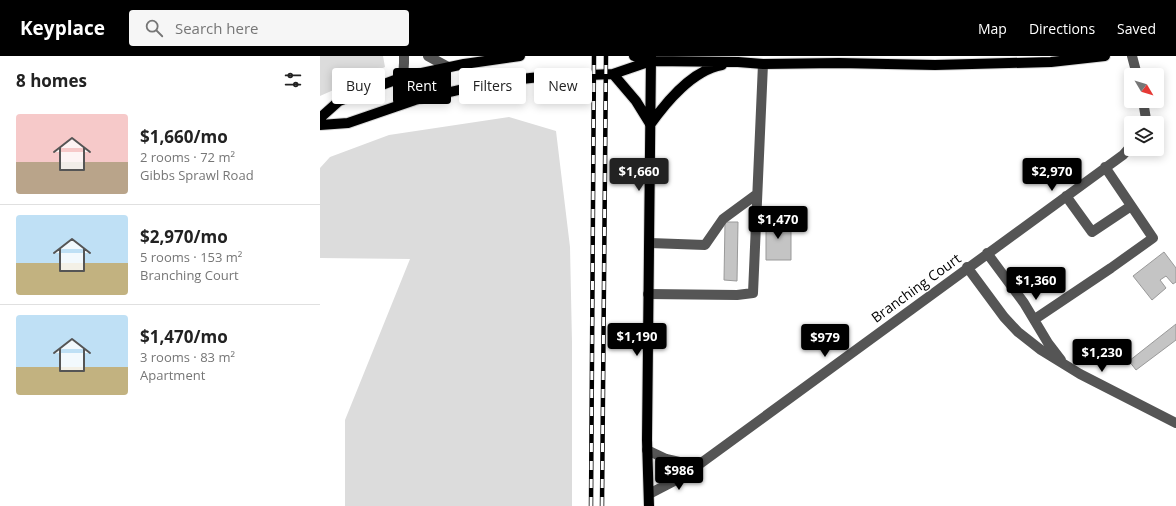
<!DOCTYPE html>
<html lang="en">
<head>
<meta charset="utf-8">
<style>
  body { margin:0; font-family:"Open Sans",sans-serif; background:#f6f6f6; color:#222; height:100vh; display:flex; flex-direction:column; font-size:15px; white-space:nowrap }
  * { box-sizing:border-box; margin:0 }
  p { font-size:13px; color:#767676 }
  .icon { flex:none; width:22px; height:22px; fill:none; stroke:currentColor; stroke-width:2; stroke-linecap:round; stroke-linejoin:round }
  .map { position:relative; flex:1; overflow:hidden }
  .panel { display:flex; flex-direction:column; background:#fff; width:320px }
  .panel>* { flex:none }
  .banner { position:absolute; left:12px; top:12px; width:380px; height:36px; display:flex; gap:8px }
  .needle { width:26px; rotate:128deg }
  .tools { position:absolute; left:804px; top:12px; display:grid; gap:8px }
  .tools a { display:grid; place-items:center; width:40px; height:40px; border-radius:4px; background:#fff; box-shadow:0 2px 10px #0003; font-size:20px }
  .price { position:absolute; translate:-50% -34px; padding:0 9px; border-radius:4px; background:#000; color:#fff; font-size:13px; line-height:26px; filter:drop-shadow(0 1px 2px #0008) }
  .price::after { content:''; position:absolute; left:50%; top:24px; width:12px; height:9px; margin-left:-6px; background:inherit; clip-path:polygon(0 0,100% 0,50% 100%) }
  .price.active { background:#222; color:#fff }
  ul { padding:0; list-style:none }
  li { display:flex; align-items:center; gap:12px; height:100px; padding:0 16px }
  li+li { border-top:1px solid #e0e0e0 }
  li span { display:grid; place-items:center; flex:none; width:112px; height:80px; border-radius:4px; color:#555 }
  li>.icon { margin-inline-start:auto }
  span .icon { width:48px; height:48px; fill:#fffc; stroke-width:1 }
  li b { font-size:17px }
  h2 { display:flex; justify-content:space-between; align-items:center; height:48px; padding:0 16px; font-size:17px }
  .pill { padding:0 14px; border-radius:4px; background:#fff; box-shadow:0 2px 10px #0003; font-size:14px; line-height:36px }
  .pill.active { background:#000; color:#fff }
  header { display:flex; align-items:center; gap:24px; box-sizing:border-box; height:56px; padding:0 20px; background:#000; color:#fff }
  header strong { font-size:19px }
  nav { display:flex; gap:22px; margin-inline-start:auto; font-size:14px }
  .search { width:280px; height:36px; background:#f6f6f6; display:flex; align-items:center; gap:10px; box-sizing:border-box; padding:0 14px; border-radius:4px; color:#767676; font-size:15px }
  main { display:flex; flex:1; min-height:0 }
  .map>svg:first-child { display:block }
  .green { fill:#dcdcdc }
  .building { fill:#c4c4c4; stroke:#999 }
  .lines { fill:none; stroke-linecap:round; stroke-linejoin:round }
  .major-casing { stroke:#dbdbdb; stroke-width:12 }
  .minor { stroke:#555; stroke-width:10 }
  .major { stroke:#000; stroke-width:10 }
  .rail-casing { stroke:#000; stroke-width:4.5 }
  .rail { stroke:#fff; stroke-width:3; stroke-dasharray:9; stroke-linecap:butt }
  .labels { text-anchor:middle; stroke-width:3; stroke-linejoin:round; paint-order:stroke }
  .street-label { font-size:14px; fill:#000; stroke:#fff }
</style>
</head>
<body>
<header>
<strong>Keyplace</strong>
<div class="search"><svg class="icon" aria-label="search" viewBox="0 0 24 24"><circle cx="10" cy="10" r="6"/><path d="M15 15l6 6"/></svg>Search here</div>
<nav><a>Map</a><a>Directions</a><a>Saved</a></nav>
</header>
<main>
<section class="panel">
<h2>8 homes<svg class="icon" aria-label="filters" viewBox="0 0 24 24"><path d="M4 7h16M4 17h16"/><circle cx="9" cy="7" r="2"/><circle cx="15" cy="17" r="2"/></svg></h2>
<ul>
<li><span style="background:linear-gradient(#f6c9c9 60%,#b9a48a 0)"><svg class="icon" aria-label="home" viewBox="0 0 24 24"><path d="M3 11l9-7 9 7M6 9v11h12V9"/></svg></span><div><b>$1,660/mo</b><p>2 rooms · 72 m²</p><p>Gibbs Sprawl Road</p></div></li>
<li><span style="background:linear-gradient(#bfe0f5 60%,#c2b280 0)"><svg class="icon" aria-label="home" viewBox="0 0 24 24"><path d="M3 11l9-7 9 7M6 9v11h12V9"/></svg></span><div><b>$2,970/mo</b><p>5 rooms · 153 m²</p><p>Branching Court</p></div></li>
<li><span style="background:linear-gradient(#bfe0f5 65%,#c2b280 0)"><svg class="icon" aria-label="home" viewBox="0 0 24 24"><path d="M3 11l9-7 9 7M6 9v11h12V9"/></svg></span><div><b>$1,470/mo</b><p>3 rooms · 83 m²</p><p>Apartment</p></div></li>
</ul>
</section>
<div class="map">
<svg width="856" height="450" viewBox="0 0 856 450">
  <rect width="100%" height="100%" fill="#fff"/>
  <path class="green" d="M0 0H63L65 11 0 40Z
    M189 61 236 75 250 191 252 286V450H25V364L90 203 0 202V112L10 101 69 79Z"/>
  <path class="building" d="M446 165H471V204H446Z
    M405 166H418L417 225 404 224Z
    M844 196 856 212V226L853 228 846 220 840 224 846 232 832 244 813 220Z
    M856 268V284L816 314 809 305Z"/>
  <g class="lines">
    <g class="major-casing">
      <path id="major" d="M314 0 331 5 418 6 443 8 519 7 615 9 731 6 785 0
        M293 18 316 45 329 66
        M0 62 19 45 83 21 144 8 200 0
        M0 69 28 67 95 44 152 31 182 25 220 21 293 18 331 5
        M330 69C346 46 373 14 402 9
        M329 450 327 384 331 0"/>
    </g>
    <path class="minor" d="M108 0 128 11
      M812 0 817 19
      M83 21 84 7V0
      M823 45 826 63 825 67
      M746 140 772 176 811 150
      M330 187 385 189 403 163 437 138
      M667 197 704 247 728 287 741 304
      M647 211 684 261 698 276 721 294 760 318 856 367
      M328 238 417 239 433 237 443 8
      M715 263 791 212 833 182 785 111
      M327 394 346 403 377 410
      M329 438 354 425 377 410 803 99 811 90"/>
    <use href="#major" class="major"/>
    <g class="rail-casing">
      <path id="rail" d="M271 450 274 0
        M282 450 286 0"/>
    </g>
    <use href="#rail" class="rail"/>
  </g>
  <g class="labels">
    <g class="street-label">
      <text transform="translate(596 232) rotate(-36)" y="5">Branching Court</text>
    </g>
  </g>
</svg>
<div class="tools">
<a><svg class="needle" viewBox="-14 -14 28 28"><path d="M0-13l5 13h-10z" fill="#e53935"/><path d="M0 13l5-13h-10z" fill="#767676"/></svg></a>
<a><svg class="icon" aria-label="layers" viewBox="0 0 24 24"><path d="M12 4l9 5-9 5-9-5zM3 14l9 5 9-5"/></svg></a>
</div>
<b class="price active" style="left:319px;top:136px">$1,660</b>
<b class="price" style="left:732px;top:136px">$2,970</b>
<b class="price" style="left:458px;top:184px">$1,470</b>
<b class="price" style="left:716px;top:245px">$1,360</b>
<b class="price" style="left:317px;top:301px">$1,190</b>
<b class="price" style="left:505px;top:302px">$979</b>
<b class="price" style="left:782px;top:317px">$1,230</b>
<b class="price" style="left:359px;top:435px">$986</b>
<div class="banner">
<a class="pill">Buy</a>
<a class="pill active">Rent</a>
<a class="pill">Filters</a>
<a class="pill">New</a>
</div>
</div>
</main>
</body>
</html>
